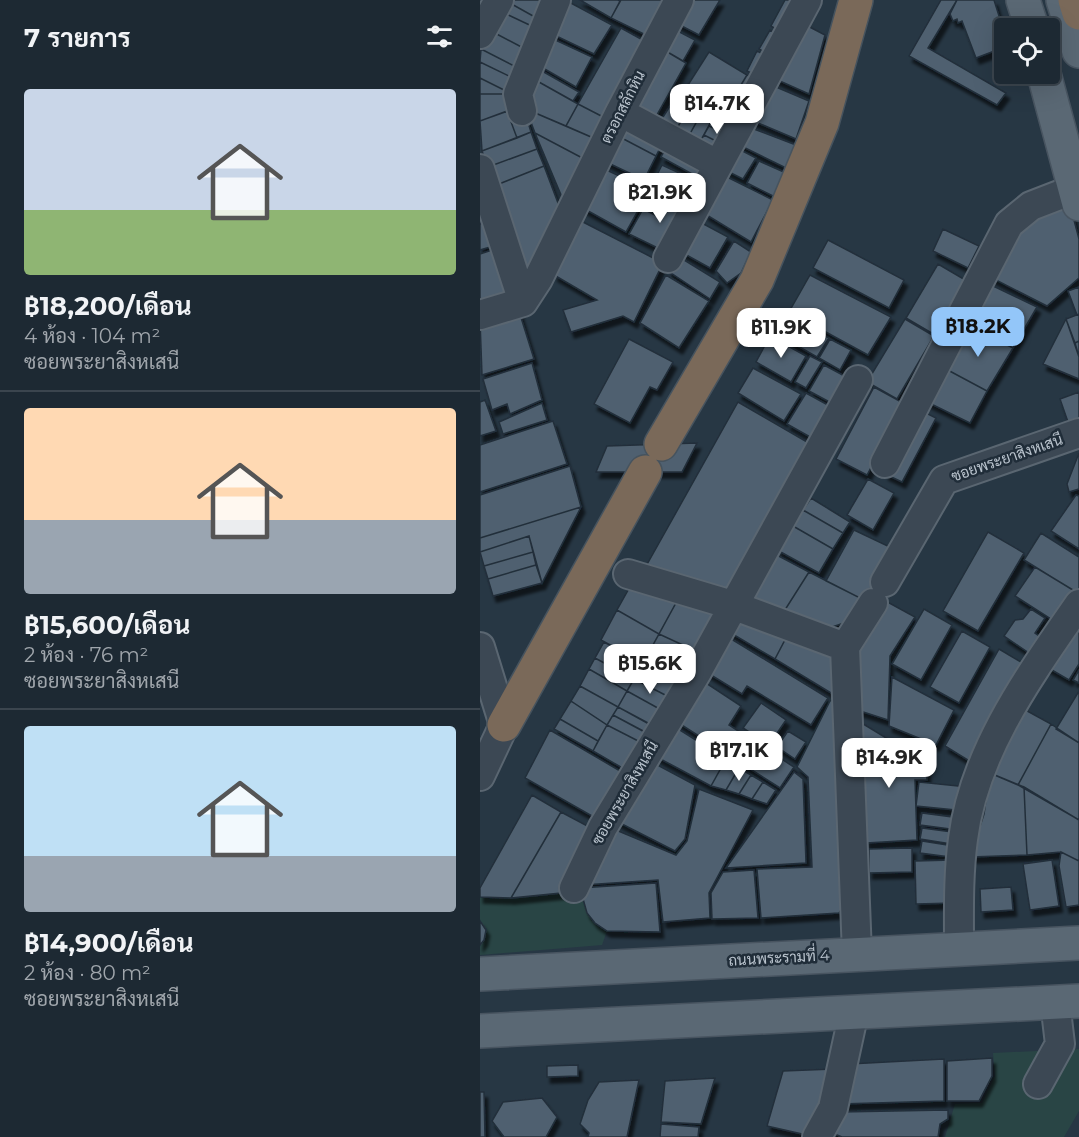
<!DOCTYPE html>
<html lang="th">
<head>
<meta charset="utf-8">
<style>
  body { margin:0; font-family:Montserrat,Sarabun,sans-serif; background:#25313b; color:#f1f3f6; height:100vh; display:flex; flex-direction:column; font-size:22px; white-space:nowrap }
  * { box-sizing:border-box; margin:0 }
  p { font-size:20px; color:#a0a6ac }
  .icon { flex:none; width:33px; height:33px; fill:none; stroke:currentColor; stroke-width:2; stroke-linecap:round; stroke-linejoin:round }
  .map { position:relative; flex:1; overflow:hidden }
  .panel { display:flex; flex-direction:column; background:#1d2933; width:480px }
  .panel>* { flex:none }
  .buttons { position:absolute; left:514px; top:18px; display:grid; gap:12px }
  .buttons a { display:grid; place-items:center; width:66px; height:66px; border-radius:6px; background:#1d2933; box-shadow:0 6px 24px #0002,0 0 0 2px #3b454e; font-size:30px }
  .price { position:absolute; translate:-50% -51px; padding:0 14px; border-radius:12px; background:#fff; color:#222; font-size:20px; line-height:39px; filter:drop-shadow(0 2px 3px #0008) }
  .price::after { content:''; position:absolute; left:50%; top:36px; width:18px; height:14px; margin-left:-9px; background:inherit; clip-path:polygon(0 0,100% 0,50% 100%) }
  .price.active { background:#93c6f9; color:#111 }
  ul { padding:0; list-style:none }
  li { display:grid; align-content:center; gap:12px; height:318px; padding:0 24px }
  li+li { border-top:2px solid #3b454e }
  li span { display:grid; place-items:center; height:186px; border-radius:6px; color:#555 }
  li>.icon { margin-inline-start:auto }
  span .icon { width:108px; height:108px; fill:#fffc; stroke-width:1 }
  li b { font-size:26px }
  h2 { display:flex; justify-content:space-between; align-items:center; height:72px; padding:0 24px; font-size:26px }
  main { display:flex; flex:1; min-height:0 }
  .map>svg:first-child { display:block }
  .green { fill:#294545 }
  .building { fill:#50616f; stroke:#222f3b; stroke-width:1.5; filter:url(#shadow) }
  .lines { fill:none; stroke-linecap:round; stroke-linejoin:round }
  .minor-casing { stroke:#5a6671; stroke-width:32 }
  .major-casing { stroke:#485460; stroke-width:36 }
  .highway-casing { stroke:#46535e; stroke-width:36 }
  .minor { stroke:#3c4854; stroke-width:28 }
  .major { stroke:#5a6874; stroke-width:33 }
  .highway { stroke:#7a6959; stroke-width:33 }
  .labels { text-anchor:middle; stroke-width:5; stroke-linejoin:round; paint-order:stroke }
  .street-label { font-size:15px; fill:#b9c3cd; stroke:#202d39 }
</style>
</head>
<body>
<main>
<section class="panel">
<h2>7 รายการ<svg class="icon" aria-label="filters" viewBox="0 0 24 24"><path d="M4 7h16M4 17h16"/><circle cx="9" cy="7" r="2"/><circle cx="15" cy="17" r="2"/></svg></h2>
<ul>
<li><span style="background:linear-gradient(#c9d6e8 65%,#8fb573 0)"><svg class="icon" aria-label="home" viewBox="0 0 24 24"><path d="M3 11l9-7 9 7M6 9v11h12V9"/></svg></span><div><b>฿18,200/เดือน</b><p>4 ห้อง · 104 m²</p><p>ซอยพระยาสิงหเสนี</p></div></li>
<li><span style="background:linear-gradient(#ffd9b3 60%,#9aa5b1 0)"><svg class="icon" aria-label="home" viewBox="0 0 24 24"><path d="M3 11l9-7 9 7M6 9v11h12V9"/></svg></span><div><b>฿15,600/เดือน</b><p>2 ห้อง · 76 m²</p><p>ซอยพระยาสิงหเสนี</p></div></li>
<li><span style="background:linear-gradient(#bfe0f5 70%,#9aa5b1 0)"><svg class="icon" aria-label="home" viewBox="0 0 24 24"><path d="M3 11l9-7 9 7M6 9v11h12V9"/></svg></span><div><b>฿14,900/เดือน</b><p>2 ห้อง · 80 m²</p><p>ซอยพระยาสิงหเสนี</p></div></li>
</ul>
</section>
<div class="map">
<svg width="599" height="1137" viewBox="0 0 599 1137">
  <defs>
    <filter id="shadow"><feDropShadow dx="3.5" dy="6" stdDeviation="1.5" flood-color="#0009"/></filter>
  </defs>
  <rect width="100%" height="100%" fill="#273744"/>
  <path class="green" d="M100 888C103 908 110 920 127 931L122 945 0 955V897L81 893Z
    M599 1049V1111L584 1137H465L475 1104 502 1103 515 1076 513 1053Z"/>
  <path class="building" d="M29 0H72L62 21 28 2Z
    M100 0H138L140 1 131 18Z
    M141 0H195L174 39 131 18Z
    M206 0H240L219 35 194 22Z
    M305 0H312L305 35 291 26Z
    M461 0H477L448 48 526 93 517 105 429 56Z
    M477 0H514L525 35V47L496 58 482 21 478 23 477 19 473 21 470 14Z
    M28 2 62 21 58 29 22 12Z
    M89 2 132 25 114 54 72 34Z
    M22 12 58 29 49 51 11 31Z
    M322 23 345 35 329 94 293 78Z
    M190 27 215 40 203 61 179 47Z
    M141 28 170 44 129 120 98 104Z
    M290 30 304 38 293 57 279 49Z
    M11 31 49 51 40 69 1 49Z
    M69 37 112 57 96 87 56 64Z
    M179 47 206 63 174 120 148 105Z
    M1 49 40 69 35 79 0 62Z
    M277 51 293 59 282 78 267 71Z
    M229 52 267 75 247 108 208 85Z
    M0 62 35 79 32 94 0 78Z
    M55 67 99 92 93 101 50 77Z
    M267 75 279 81 258 115 247 108Z
    M50 77 98 104 86 126 46 109Z
    M0 78 32 94H0Z
    M289 84 329 101 316 139 271 120Z
    M0 94H32L36 108 0 121Z
    M195 98 210 106 193 135 178 125Z
    M98 104 129 120 118 140 86 126Z
    M210 106 222 112 206 141 193 135Z
    M36 108 46 116 51 132 37 138 27 111Z
    M239 108 257 119 249 135 229 126Z
    M46 109 118 140 108 161 55 133Z
    M27 111 37 138 2 151 0 121Z
    M222 112 233 118 217 147 206 141Z
    M145 121 184 140 176 156 136 135Z
    M229 126 249 135 244 145 224 135Z
    M266 126 316 145 306 168 257 144Z
    M51 132 57 149 8 167 2 151Z
    M55 133 108 161 84 202Z
    M136 135 176 156 164 180 124 161Z
    M224 135 244 145 217 147Z
    M189 143 232 165 223 180 181 157Z
    M255 147 276 158 263 179 243 169Z
    M57 149 64 166 14 186 8 167Z
    M279 161 306 173 295 197 267 183Z
    M182 165 221 183 210 204 172 185Z
    M64 166 81 211 45 278 14 186Z
    M120 167 146 179 138 195 161 205 146 232 101 207Z
    M243 175 293 200 271 242 225 214Z
    M151 180 167 187 161 200 145 192Z
    M171 188 185 196 177 211 163 203Z
    M188 197 209 208 184 251 149 234 163 209 177 216Z
    M590 205 599 239V278L567 306 510 277 549 214Z
    M9 221 17 245 0 250V224Z
    M101 221 183 263 154 322 143 316 91 332 83 310 117 300 74 275Z
    M218 221 248 237 230 268 201 252Z
    M463 229 499 246 488 268 453 251Z
    M348 240 424 280 409 308 333 268Z
    M254 241 271 252 261 273 247 283 236 271Z
    M18 248 34 298 4 309 0 298V254Z
    M196 255 240 282 230 299 188 271Z
    M458 264 487 281 455 335 426 318Z
    M186 275 229 301 199 348 160 323Z
    M330 275 411 317 388 355 309 312Z
    M509 284 557 307 533 348 488 325Z
    M599 287V314L597 315 588 291Z
    M38 308 54 359 2 375 0 320Z
    M599 314V341L595 343 586 319Z
    M300 315 309 320 299 335 291 330Z
    M313 319 349 338 337 357 302 337Z
    M425 319 454 336 417 399 387 382Z
    M586 319 599 357V379L563 364Z
    M488 325 533 348 507 391 464 368Z
    M290 336 326 356 311 382 276 362Z
    M149 339 193 362 177 390 170 387 150 423 114 404Z
    M350 339 371 350 360 370 339 358Z
    M599 341V357L595 343Z
    M330 356 342 362 326 388 315 382Z
    M52 363 62 400 30 414 27 404 12 410 3 379Z
    M344 365 372 380 357 406 329 391Z
    M273 368 321 394 304 421 258 393Z
    M464 368 507 391 490 423 445 401Z
    M394 387 425 404 387 475 356 459Z
    M599 392V418L588 422 580 399Z
    M326 393 357 410 339 442 307 424Z
    M5 400 16 431 0 436V402Z
    M258 402 334 446 246 595 165 568Z
    M62 403 67 420 23 434 19 422Z
    M438 409 456 418 422 482 405 474Z
    M73 421 87 464 0 492V445Z
    M217 443 202 472H116L127 446Z
    M599 453V489L589 492 587 484Z
    M90 466 101 507 0 538V495Z
    M388 479 414 493 393 530 367 515Z
    M596 495 599 496V549L571 531Z
    M331 498 370 522 363 533 323 510Z
    M101 507 62 583 49 536 0 552V538Z
    M323 510 363 533 353 549 313 526Z
    M313 526 353 549 339 573 297 550Z
    M374 530 412 548 384 600 346 581Z
    M508 532 544 553 498 631 463 611Z
    M561 533 599 557V594L544 560Z
    M49 536 53 552 4 566 0 552Z
    M53 552 56 565 8 579 4 566Z
    M293 553 329 572 303 613 266 597Z
    M56 565 62 583 13 596 8 579Z
    M555 567 598 593 577 623 535 596Z
    M329 572 384 600 370 621 346 629 303 613Z
    M151 585 196 603 179 634 137 610Z
    M402 599 435 617 410 656 408 720 377 710 375 651Z
    M196 603 239 615 218 652 179 634Z
    M444 609 472 625 441 680 412 664Z
    M551 609 565 618 555 633 563 639 552 655 524 636 535 620 543 619Z
    M137 610 179 634 163 663 121 640Z
    M255 619 306 638 295 659 249 632Z
    M589 626 599 632V664L589 680 565 666Z
    M482 631 510 647 479 703 450 687Z
    M179 634 218 652 201 684 163 663Z
    M248 637 348 698 331 725 267 686 262 694 226 672Z
    M306 638 357 655 358 683 351 693 295 659Z
    M124 642 163 663 154 679 115 658Z
    M519 649 546 665 496 765 465 746Z
    M115 658 154 679 147 691 109 669Z
    M163 663 201 684 193 699 154 679Z
    M109 669 147 691 138 707 100 686Z
    M599 670V683L593 680Z
    M412 677 474 710 456 745 409 726Z
    M154 679 193 699 185 712 147 691Z
    M223 681 261 706 249 725 314 767 300 788 197 722Z
    M100 686 138 707 127 725 91 701Z
    M147 691 185 712 176 728 138 707Z
    M599 691V743L576 729Z
    M358 697 370 897 359 913 281 918 277 869 332 867 328 777 317 767 350 701Z
    M91 701 127 725 118 741 80 719Z
    M281 703 306 720 289 745 263 728Z
    M138 707 172 725 167 733 133 715Z
    M540 707 571 724 538 785 510 773Z
    M133 715 172 736 166 745 127 725Z
    M80 719 118 741 113 751 74 729Z
    M380 722 426 750 430 760 446 759 447 780H435L437 840 386 843Z
    M571 724 599 743V820L538 785Z
    M127 725 166 745 151 773 113 751Z
    M192 725 246 759 231 786 173 755Z
    M70 730 147 775 119 820 45 778Z
    M308 731 326 742 315 759 297 747Z
    M246 759 259 768 246 790 231 786Z
    M170 761 215 785 205 839 195 851 136 821Z
    M259 768 271 775 259 794 246 790Z
    M314 772 323 779 326 863 246 868Z
    M510 773 544 787 547 855 490 857 504 814Z
    M271 775 283 782 272 799 259 794Z
    M283 782 296 790 287 804 272 799Z
    M439 782 488 787 486 811 436 806Z
    M544 787 599 820V861L581 852 547 855Z
    M219 789 273 810 229 893 230 918 183 922 178 880 103 885 136 830 196 855 207 841Z
    M52 795 81 812 31 898 0 897V888Z
    M81 812 115 830 81 893 31 898Z
    M442 813 480 818 478 830 440 825Z
    M442 828 480 833 478 845 440 839Z
    M442 841 480 847 478 858 440 853Z
    M432 848V872L389 873V849Z
    M581 852 599 861V905L586 907 579 866Z
    M473 860 474 903 436 904 435 861Z
    M572 860 579 906 550 910 543 864Z
    M274 870 278 918 232 919 231 893 243 872Z
    M176 883 180 932 127 931 115 923 107 913 100 888Z
    M531 887 533 910 501 912 500 889Z
    M0 921 6 930 4 940 0 945Z
    M512 1058V1076L499 1101H467V1061Z
    M464 1059V1101L359 1104 369 1064Z
    M98 1065V1076L67 1077V1066Z
    M354 1069 331 1136 287 1126 303 1071Z
    M235 1078 221 1124 181 1122 185 1081Z
    M159 1080 147 1137H108L109 1133 100 1124 108 1100 119 1082Z
    M0 1092H4L5 1137H0Z
    M62 1098 77 1117 66 1137H24L12 1121 23 1102Z
    M468 1110V1119L460 1124 458 1137H362L347 1131 360 1112Z
    M181 1124 219 1127 218 1137H180Z"/>
  <g class="lines">
    <g class="minor-casing">
      <path id="minor" d="M0 34 19 0
        M42 111 38 94 76 0
        M140 112 237 164
        M0 169 43 302
        M188 258 327 0
        M0 315 43 302 58 279 140 112 199 0
        M405 463 529 224 551 206 595 189
        M148 574 252 605 365 647
        M405 582 464 480 599 433
        M0 647 24 725 0 776
        M94 888 123 827 217 672 378 380
        M479 948C479 911 478 875 483 839 494 751 550 675 599 604
        M377 954 365 647 393 603
        M558 1084 580 1044 575 1002
        M337 1137 353 1108 374 1012"/>
    </g>
    <g class="major-casing">
      <path id="major" d="M543 0 552 28
        M583 0 599 51
        M564 74 599 204
        M0 974 599 943
        M0 1031 599 1001"/>
    </g>
    <g class="highway-casing">
      <path id="highway" d="M595 0 599 13
        M181 444 277 280 342 123 376 0
        M24 725 165 472"/>
    </g>
    <use href="#minor" class="minor"/>
    <use href="#major" class="major"/>
    <use href="#highway" class="highway"/>
  </g>
  <g class="labels">
    <g class="street-label">
      <text transform="translate(143 107) rotate(-63)" y="5">ตรอกสลักหิน</text>
      <text transform="translate(527 458) rotate(-19)" y="5">ซอยพระยาสิงหเสนี</text>
      <text transform="translate(145 793) rotate(-60)" y="5">ซอยพระยาสิงหเสนี</text>
      <text transform="translate(299 958) rotate(-3)" y="5">ถนนพระรามที่ 4</text>
    </g>
  </g>
</svg>
<div class="buttons">
<a><svg class="icon" aria-label="locate" viewBox="0 0 24 24"><circle cx="12" cy="12" r="6"/><path d="M12 2v4M12 18v4M2 12h4M18 12h4"/></svg></a>
</div>
<b class="price" style="left:237px;top:135px">฿14.7K</b>
<b class="price" style="left:180px;top:224px">฿21.9K</b>
<b class="price active" style="left:498px;top:358px">฿18.2K</b>
<b class="price" style="left:301px;top:359px">฿11.9K</b>
<b class="price" style="left:170px;top:695px">฿15.6K</b>
<b class="price" style="left:259px;top:782px">฿17.1K</b>
<b class="price" style="left:409px;top:789px">฿14.9K</b>
</div>
</main>
</body>
</html>
